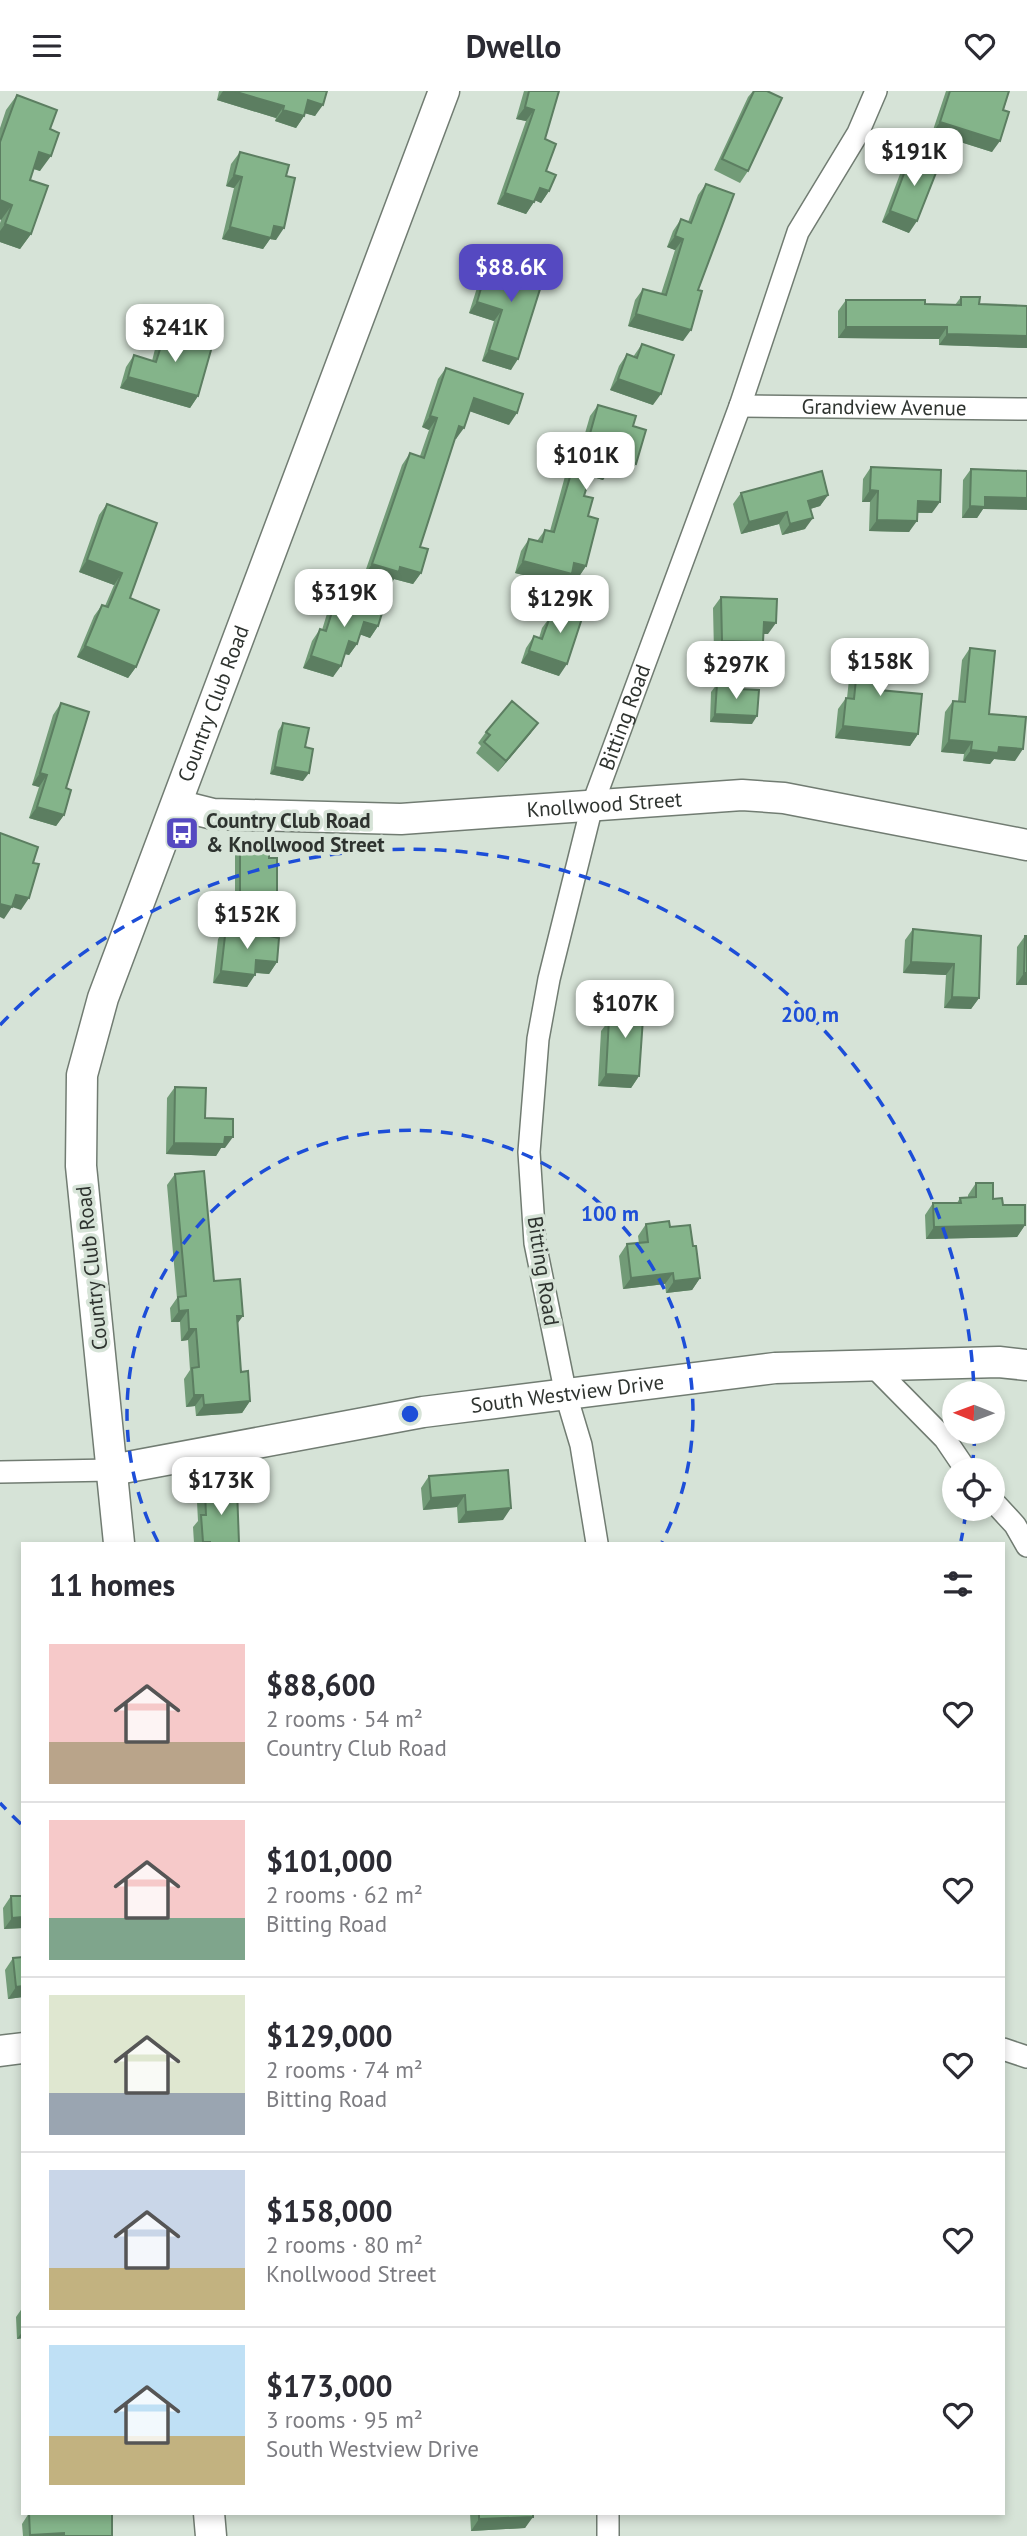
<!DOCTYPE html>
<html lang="en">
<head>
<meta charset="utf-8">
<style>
  body { margin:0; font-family:"PT Sans",sans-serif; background:#f7f7f7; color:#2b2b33; height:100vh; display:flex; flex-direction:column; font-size:26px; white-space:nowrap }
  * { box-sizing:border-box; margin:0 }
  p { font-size:23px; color:#7c7c81 }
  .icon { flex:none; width:38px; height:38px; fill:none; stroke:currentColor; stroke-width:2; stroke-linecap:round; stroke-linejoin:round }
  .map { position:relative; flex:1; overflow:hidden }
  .side { position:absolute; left:21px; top:1451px; width:984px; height:973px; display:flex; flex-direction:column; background:#fff; border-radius:0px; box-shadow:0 4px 10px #0003 }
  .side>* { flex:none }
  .needle { width:46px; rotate:271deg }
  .fabs { position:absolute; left:942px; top:1290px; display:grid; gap:14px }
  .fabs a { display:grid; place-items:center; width:63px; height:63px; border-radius:50%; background:#fff; box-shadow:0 4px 10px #0003; font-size:35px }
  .price { position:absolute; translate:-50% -60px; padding:0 16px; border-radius:14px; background:#fff; color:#222; font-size:23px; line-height:46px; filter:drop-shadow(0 2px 4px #0008) }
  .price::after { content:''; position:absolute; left:50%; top:42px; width:21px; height:16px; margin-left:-10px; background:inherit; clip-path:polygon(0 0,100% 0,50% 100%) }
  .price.selected { background:#5549c1; color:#fff }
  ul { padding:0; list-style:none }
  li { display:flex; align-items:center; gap:21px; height:175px; padding:0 28px }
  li+li { border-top:2px solid #e1e1e2 }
  li span { display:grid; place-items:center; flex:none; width:196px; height:140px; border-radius:0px; color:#555 }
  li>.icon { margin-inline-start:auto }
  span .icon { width:84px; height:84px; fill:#fffc; stroke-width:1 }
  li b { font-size:30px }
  h2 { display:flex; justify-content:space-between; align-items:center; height:84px; padding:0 28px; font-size:30px }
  header { display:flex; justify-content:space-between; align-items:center; height:91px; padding:0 28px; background:#fff; font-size:32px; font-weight:600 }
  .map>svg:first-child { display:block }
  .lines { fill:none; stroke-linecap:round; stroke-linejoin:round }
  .street-casing { stroke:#717c72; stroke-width:24 }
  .secondary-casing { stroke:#717c72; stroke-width:33 }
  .street { stroke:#fff; stroke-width:21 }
  .secondary { stroke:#fff; stroke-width:30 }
  .wall { fill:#729b77 }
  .shaded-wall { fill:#5c7e61 }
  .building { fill:#84b48a; stroke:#5c7e61; stroke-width:2 }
  .ring { fill:none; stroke:#1d4ed8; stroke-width:3.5; stroke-dasharray:12 9 }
  .labels { text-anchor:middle; stroke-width:7; stroke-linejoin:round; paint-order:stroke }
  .street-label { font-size:21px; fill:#2e332f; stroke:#d6e3d7 }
  .poi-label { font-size:21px; font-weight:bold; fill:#2e332f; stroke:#d6e3d7; text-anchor:start }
  .centre { fill:#1d4ed8; stroke:#d6e3d7; stroke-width:3.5 }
  .ring-label { font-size:21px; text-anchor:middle; font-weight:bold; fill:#1d4ed8; stroke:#d6e3d7; stroke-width:7; stroke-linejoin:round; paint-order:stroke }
</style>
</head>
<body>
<header><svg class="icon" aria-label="menu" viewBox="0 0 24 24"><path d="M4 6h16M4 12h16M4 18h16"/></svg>Dwello<svg class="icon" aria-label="heart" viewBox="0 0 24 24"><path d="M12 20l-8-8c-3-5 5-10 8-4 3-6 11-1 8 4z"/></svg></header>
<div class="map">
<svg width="1027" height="2445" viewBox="0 0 1027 2445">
  <rect width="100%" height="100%" fill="#d6e3d7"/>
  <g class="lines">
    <g class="street-casing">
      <g id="street">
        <path id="s1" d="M740 315 1027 318"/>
        <path d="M874 1276 945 1348 966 1379"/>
        <path d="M0 1381 112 1379"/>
        <path d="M992 1409 1015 1434 1027 1455"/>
        <path id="s2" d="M597 1452 581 1354 566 1304 535 1152 529 1061 538 948 549 888 592 715 740 315 798 141 858 42 876 0"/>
        <path d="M1003 1958 1027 1966"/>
        <path d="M608 2445V2422"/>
      </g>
    </g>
    <g class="secondary-casing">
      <g id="secondary">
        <path id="s3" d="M177 714 213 723 401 728 742 704 784 707 1027 754"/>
        <path id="s4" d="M112 1379 423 1321 775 1277 999 1271 1027 1274"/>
        <path id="s5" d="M119 1452 81 1075 82 984 103 907 444 0"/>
        <path d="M0 1960 23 1957"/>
        <path d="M209 2422 211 2445"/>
      </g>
    </g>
    <use href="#street" class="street"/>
    <use href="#secondary" class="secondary"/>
  </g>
  <path class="wall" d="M219 0H327L315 25 305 22 304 25 296 37 275 30 276 27 217 9Z
    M524 0H559L545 48 546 80 549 100 541 112 535 109 526 123 497 113 526 30 516 28Z
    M753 0H767L748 80 740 92 714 79 748 6Z
    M946 0H1009L992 61 932 42Z
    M17 4 50 38 40 80 33 78 30 89 31 143 20 158 0 151V132L1 129 0 128V37L6 19Z
    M240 61 286 85 276 149 270 148 263 158 222 148 234 97 226 95 231 73Z
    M911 64 909 142 882 131 903 75Z
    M706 93 698 199 683 250 628 235 635 209 643 198 661 203 675 159 667 156 673 140 681 128 688 131 698 104Z
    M489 170 527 182 533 174 511 279 482 270 494 230 469 222 482 181Z
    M961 206 979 213 1027 257 939 254V248L838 247V220L846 209 955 214Z
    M166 239 198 305 190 317 120 297 126 276 134 264 152 270 157 250Z
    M642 253 653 314 610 299 619 275 627 263 633 266Z
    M446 277 509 334 470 320 456 348 455 347 420 456 421 482 413 493 394 488 391 493 364 484 402 374 410 362 420 365 429 339 422 336 438 288Z
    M598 314 633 335 628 384 610 379 603 389 590 385 584 405 588 425 586 475 578 487 570 485 564 494 515 482 521 460 529 448 537 450 545 439 550 440 570 367 579 355 581 356 590 325Z
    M871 376 932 422H918L909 441 869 440 870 411H862L863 388Z
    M971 378 983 418 977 427H962L963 389Z
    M741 402 828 404 820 415 810 418 805 438 782 444 779 433 741 443 733 413Z
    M107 413 130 507 136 576 128 587 77 566 94 525 102 514 105 515 114 494 79 481 99 424Z
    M337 505 378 535 370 547 360 543 357 553 349 564 345 563 333 586 303 577 312 550 320 538 322 539 329 516Z
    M721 506 768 543H763V551L755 563 714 561 713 517Z
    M565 511 559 585 521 572 526 557 534 545 539 547 542 537 550 526 555 528 556 522Z
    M860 549 879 599 918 643 910 655 835 647 838 618 846 607H847L852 561Z
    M970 557 989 623 1015 670 994 668 990 673 963 670 964 663 941 661 945 621 953 610H958L962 569Z
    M717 593 739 598 752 633 710 631 711 601Z
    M61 612 66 697 64 724 56 735 29 727 39 696 32 694 53 624Z
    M283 632 305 656 303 690 270 683 278 640Z
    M538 632 530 643 498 681 476 662 481 655 478 652 486 641Z
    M240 757 269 767 277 803 271 810 235 811V765Z
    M226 836 277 871 269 883 255 882 247 896 213 892 218 848Z
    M913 838 981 845 979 907 971 918 944 917 946 884 903 882 905 849Z
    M1025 845H1027V894H1016L1017 856Z
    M618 911 639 985 631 997 598 995 601 940 610 928V922Z
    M175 996 205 1027 225 1057H221L216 1065 166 1063 167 1007Z
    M175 1083 214 1190 237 1232 241 1281 250 1310 242 1322 196 1325 195 1315 186 1316 184 1288 190 1279 188 1249 181 1250 180 1231H171L170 1217 177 1207 167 1094Z
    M976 1092 1025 1134 1017 1146 926 1148 925 1124 933 1112H957L960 1107 968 1106V1104Z
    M646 1133 670 1136 693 1155 700 1187 692 1199 666 1202 665 1193 623 1198 619 1165 627 1153 639 1152 638 1145Z
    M508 1379 503 1429 458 1432 457 1416 423 1419 421 1397 429 1385Z
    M205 1400 239 1452H194L193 1436 198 1430 197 1411Z
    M11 1805H23V1837L4 1838 3 1817Z
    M13 1867 23 1906 8 1908 5 1879Z
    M23 2216V2247L17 2248 16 2226Z
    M23 2318V2340H22V2320Z
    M29 2422 112 2445H23L22 2433Z
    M470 2422H533L525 2437 471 2440Z"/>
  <path class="shaded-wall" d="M223 0H233L284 15 276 27 217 9Z
    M308 9 323 14 315 25 300 21Z
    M525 16 534 19 526 30 516 28Z
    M283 19 304 25 296 37 275 30Z
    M940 31 1000 50 992 61 932 42Z
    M39 61 51 65 40 80 29 76Z
    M234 84 242 86 234 97 226 95Z
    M540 97 549 100 541 112 532 108Z
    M505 102 534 111 526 123 497 113Z
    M0 109 12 114 1 129 0 128Z
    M890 120 917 130 909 142 882 131Z
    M5 133 31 143 20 158 0 151V140Z
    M274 135 284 137 276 149 270 148 263 158 222 148 230 136Z
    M675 145 683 148 675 159 667 156Z
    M477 211 502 219 494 230 469 222Z
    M636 223 691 239 683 250 628 235Z
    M846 236H947L939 248 838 247Z
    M947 243 1027 245V257L939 254Z
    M489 259 518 268 511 279 482 270Z
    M128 286 198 305 190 317 120 297Z
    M618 288 661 303 653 314 610 299Z
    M474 307 517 322 509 334 466 319Z
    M430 325 437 327 429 339 422 336Z
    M459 335 464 337 456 348 451 346Z
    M614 367 636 373 628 384 610 379 603 389 586 384 594 373Z
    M870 399 878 400 870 411H862Z
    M828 404 820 415 800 421 808 410Z
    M985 406 1027 407V419L983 418 977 427H962L970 415Z
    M918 410 940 411 932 422 910 421Z
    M787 421 779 433 741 443 749 431Z
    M813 427 805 438 782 444 790 433Z
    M877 429 917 430 909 441 869 440Z
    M87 469 122 482 114 494 79 481Z
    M523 470 574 472 586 475 578 487 570 485 564 494 515 482Z
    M372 473 400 476 421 482 413 493 394 488 391 493 364 484Z
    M364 531 378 535 370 547 356 542Z
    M764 531 776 532 768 543H756Z
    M349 550 357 553 349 564 341 562Z
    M722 550 763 551 755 563 714 561Z
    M85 555 136 576 128 587 77 566Z
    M529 560 567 573 559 585 521 572Z
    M311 565 341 575 333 586 303 577Z
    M715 623 757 625 752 633 710 631Z
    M538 632 530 643 498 681 506 670Z
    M843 635 918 643 910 655 835 647Z
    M949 649 972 651 964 663 941 661Z
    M999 656 1023 658 1015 670 994 668 990 673 963 670 971 659Z
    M275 676 309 682 303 690 270 683Z
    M40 682 47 684 39 696 32 694Z
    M37 716 64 724 56 735 29 727Z
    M240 803H277L271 810 235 811Z
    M16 804 29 807 21 819 12 816 4 828 0 826V813Z
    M256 869 277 871 269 883 248 881Z
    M911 871 954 873 946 884 903 882Z
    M221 880 255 884 247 896 213 892Z
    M1024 882H1027V894H1016Z
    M952 906 979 907 971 918 944 917Z
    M606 983 639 985 631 997 598 995Z
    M225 1046H233L225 1057H221L216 1065 166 1063 174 1052Z
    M1025 1134 1017 1146 926 1148 934 1136Z
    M673 1182 665 1193 623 1198 631 1187Z
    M700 1187 692 1199 666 1202 674 1190Z
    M188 1219 180 1231H171L179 1220Z
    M237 1225H243L235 1236Z
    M189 1238H196L188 1249 181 1250Z
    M194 1304H203L195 1315 186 1316Z
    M250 1310 242 1322 196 1325 204 1314Z
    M465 1404 457 1416 423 1419 431 1407Z
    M511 1417 503 1429 458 1432 466 1421Z
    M23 1826V1837L4 1838 12 1827Z
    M23 1895V1906L8 1908 16 1896Z
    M23 2240V2247L17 2248Z
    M533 2426 525 2437 471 2440 479 2428Z
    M64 2442 63 2445H29L30 2444Z"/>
  <path class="building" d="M233 0H327L323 14 308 9 304 25 283 19 284 15Z
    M529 0H559L545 48 556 53 546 80 556 84 549 100 540 97 534 111 505 102 534 19 525 16Z
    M754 0H767L782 7 748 80 722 68Z
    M950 0H1009L1003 19 1009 21 1000 50 940 31Z
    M17 4 57 19 50 38 59 42 51 65 39 61 30 89 48 95 31 143 5 133 12 114 0 109V51Z
    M240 61 289 74 286 85 295 87 284 137 274 135 271 147 230 136 242 86 234 84Z
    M911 64 939 74 917 130 890 120Z
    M706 93 734 103 698 199 702 200 691 239 636 223 643 198 666 204 683 148 675 145 681 128 691 132Z
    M489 170 529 183 533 174 546 179 518 268 489 259 502 219 477 211Z
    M961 206H980L979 213 1027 215V245L947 243V236H846V209H925V213L961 214Z
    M166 239 213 252 198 305 128 286 134 264 156 271Z
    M642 253 674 264 661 303 618 288 627 263 637 267Z
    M446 277 523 303 517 322 474 307 464 337 459 335 420 456 428 458 421 482 400 476 399 481 372 473 410 362 424 367 437 327 430 325Z
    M598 314 636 325 633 335 646 339 636 373 614 367 611 378 594 373 584 405 593 407 588 425 598 428 586 475 574 472 572 483 523 470 529 448 542 451 545 439 554 441 579 355 586 357Z
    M871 376 941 379 940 411 918 410 917 430 877 429 878 400 870 399Z
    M971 378 1027 380V407L985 406V416L970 415Z
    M822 380 828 404 808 410 813 427 790 433 787 421 749 431 741 402Z
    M107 413 157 432 130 507 159 519 136 576 85 555 102 514 108 516 122 482 87 469Z
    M337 505 383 519 378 535 364 531 357 553 349 550 341 575 311 565 320 538 326 540Z
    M721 506 777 508 776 532 764 531 763 551 722 550Z
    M565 511 585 518 567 573 529 560 534 545 542 548 550 526 559 529Z
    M860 549 884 552 879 599 922 603 918 643 843 635 846 607 854 608Z
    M970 557 995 560 989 623 1026 626 1023 658 999 656 998 662 971 659 972 651 949 649 953 610 965 611Z
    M717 593 739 594V598L759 599 757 625 715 623Z
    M512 610 538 632 506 670 484 651 490 644 486 641Z
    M61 612 89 621 66 697 71 699 64 724 37 716 47 684 40 682Z
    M283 632 309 637 305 656 313 658 309 682 275 676Z
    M0 742 38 756 33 772 39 773 29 807 16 804 12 816 0 813Z
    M240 757H269V767H277V803H240Z
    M226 836 279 847 277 871 256 869 255 884 221 880Z
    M913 838 981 845 979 907 952 906 954 873 911 871Z
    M1025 845H1027V882H1024Z
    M618 911 644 913 639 985 606 983 609 928 617 929Z
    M175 996 206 997 205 1027 233 1028V1046H225L224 1053 174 1052Z
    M204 1080 214 1190 240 1188 243 1225H237L241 1281 248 1280 250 1310 204 1314 203 1304H194L192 1277 199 1276 196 1238H189L188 1219 179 1220 178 1206 186 1205 175 1083Z
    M976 1092H993V1108L1002 1107 1003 1114H1025V1134L934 1136 933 1112H961L960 1107 976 1106Z
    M669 1130 670 1136 690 1134 693 1155H696L700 1187 674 1190 673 1182 631 1187 627 1153 648 1151 646 1133Z
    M508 1379 511 1417 466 1421 465 1404 431 1407 429 1385Z
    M237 1398 239 1452H210V1451H203L201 1424H206L205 1400Z
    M11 1805H23V1826L12 1827Z
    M23 1866V1895L16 1896 13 1867Z
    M29 2422H112V2445H64V2442L30 2444Z
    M479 2422H533V2426L479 2428Z"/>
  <g class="ring">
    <path d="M158 1451A283 283 0 1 1 662 1451"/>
    <path d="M975 1343A565 565 0 0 1 972 1377M966 1421A565 565 0 0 1 961 1450M21 1733A565 565 0 0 1 0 1712M0 934A565 565 0 0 1 974 1298"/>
  </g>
  <defs>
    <g id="bus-square" transform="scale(1.75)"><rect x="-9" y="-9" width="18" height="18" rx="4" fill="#5549c1" stroke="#d6e3d7"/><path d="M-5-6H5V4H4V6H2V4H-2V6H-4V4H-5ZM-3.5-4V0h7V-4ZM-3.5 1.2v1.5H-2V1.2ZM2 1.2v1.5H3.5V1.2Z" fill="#fff"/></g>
  </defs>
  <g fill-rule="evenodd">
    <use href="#bus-square" x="182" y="742"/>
  </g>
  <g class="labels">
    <g class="street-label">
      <text dy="7" stroke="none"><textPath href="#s1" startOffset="144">Grandview Avenue</textPath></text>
      <text dy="7" stroke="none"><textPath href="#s5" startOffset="864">Country Club Road</textPath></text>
      <text dy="7" stroke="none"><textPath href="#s2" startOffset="845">Bitting Road</textPath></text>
      <text dy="7" stroke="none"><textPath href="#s3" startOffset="429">Knollwood Street</textPath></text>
      <text transform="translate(92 1177) rotate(-96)" y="7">Country Club Road</text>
      <text transform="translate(543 1180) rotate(81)" y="7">Bitting Road</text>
      <text dy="7" stroke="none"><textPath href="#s4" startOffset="462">South Westview Drive</textPath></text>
    </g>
    <g class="poi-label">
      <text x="206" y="737">Country Club Road<tspan x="206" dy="24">&amp; Knollwood Street</tspan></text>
    </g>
  </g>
  <circle cx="410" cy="1323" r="10" class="centre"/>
  <g class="ring-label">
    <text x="810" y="931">200 m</text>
    <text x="610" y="1130">100 m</text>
  </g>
</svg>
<div class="fabs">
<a><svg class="needle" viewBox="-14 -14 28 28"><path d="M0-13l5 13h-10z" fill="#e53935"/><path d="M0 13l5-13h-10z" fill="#7c7c81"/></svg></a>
<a><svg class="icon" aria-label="locate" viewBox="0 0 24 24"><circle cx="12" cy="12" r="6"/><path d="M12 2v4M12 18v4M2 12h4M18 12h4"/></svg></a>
</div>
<b class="price" style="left:914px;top:97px">$191K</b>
<b class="price selected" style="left:511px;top:213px">$88.6K</b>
<b class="price" style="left:175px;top:273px">$241K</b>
<b class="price" style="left:586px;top:401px">$101K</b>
<b class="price" style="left:344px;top:538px">$319K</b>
<b class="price" style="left:560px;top:544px">$129K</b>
<b class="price" style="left:880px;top:607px">$158K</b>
<b class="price" style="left:736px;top:610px">$297K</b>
<b class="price" style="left:247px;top:860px">$152K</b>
<b class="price" style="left:625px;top:949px">$107K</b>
<b class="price" style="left:221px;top:1426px">$173K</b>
<section class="side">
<h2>11 homes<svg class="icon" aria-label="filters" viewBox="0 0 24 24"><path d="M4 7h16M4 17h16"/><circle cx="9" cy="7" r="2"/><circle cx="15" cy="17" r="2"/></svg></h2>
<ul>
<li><span style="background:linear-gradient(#f6c9c9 70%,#b9a48a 0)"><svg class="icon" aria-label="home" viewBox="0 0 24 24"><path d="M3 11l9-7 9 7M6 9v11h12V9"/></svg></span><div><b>$88,600</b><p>2 rooms · 54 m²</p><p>Country Club Road</p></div><svg class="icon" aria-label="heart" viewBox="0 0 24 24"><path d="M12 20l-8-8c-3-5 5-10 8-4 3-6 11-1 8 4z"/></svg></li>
<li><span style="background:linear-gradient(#f6c9c9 70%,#7fa58c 0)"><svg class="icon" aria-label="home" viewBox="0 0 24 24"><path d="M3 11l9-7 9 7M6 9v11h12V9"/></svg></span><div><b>$101,000</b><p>2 rooms · 62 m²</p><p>Bitting Road</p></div><svg class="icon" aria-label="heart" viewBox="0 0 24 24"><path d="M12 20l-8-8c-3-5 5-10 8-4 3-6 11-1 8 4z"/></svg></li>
<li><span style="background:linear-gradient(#dfe7d0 70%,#9aa5b1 0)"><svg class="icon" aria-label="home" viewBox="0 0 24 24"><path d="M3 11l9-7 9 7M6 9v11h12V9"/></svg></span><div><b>$129,000</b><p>2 rooms · 74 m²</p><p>Bitting Road</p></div><svg class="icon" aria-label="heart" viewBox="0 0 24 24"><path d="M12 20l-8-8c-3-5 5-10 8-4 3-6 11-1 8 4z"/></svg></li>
<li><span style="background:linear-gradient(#c9d6e8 70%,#c2b280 0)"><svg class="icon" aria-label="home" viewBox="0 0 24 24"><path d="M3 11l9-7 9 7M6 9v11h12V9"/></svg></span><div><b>$158,000</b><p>2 rooms · 80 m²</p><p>Knollwood Street</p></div><svg class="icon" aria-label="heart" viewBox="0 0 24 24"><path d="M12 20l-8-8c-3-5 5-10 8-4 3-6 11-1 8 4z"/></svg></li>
<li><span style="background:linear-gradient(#bfe0f5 65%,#c2b280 0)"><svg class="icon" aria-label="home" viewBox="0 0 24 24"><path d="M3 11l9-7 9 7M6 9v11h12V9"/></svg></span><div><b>$173,000</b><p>3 rooms · 95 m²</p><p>South Westview Drive</p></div><svg class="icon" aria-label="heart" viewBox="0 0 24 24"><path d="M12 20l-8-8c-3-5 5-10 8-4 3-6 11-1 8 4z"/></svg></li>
</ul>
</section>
</div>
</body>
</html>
